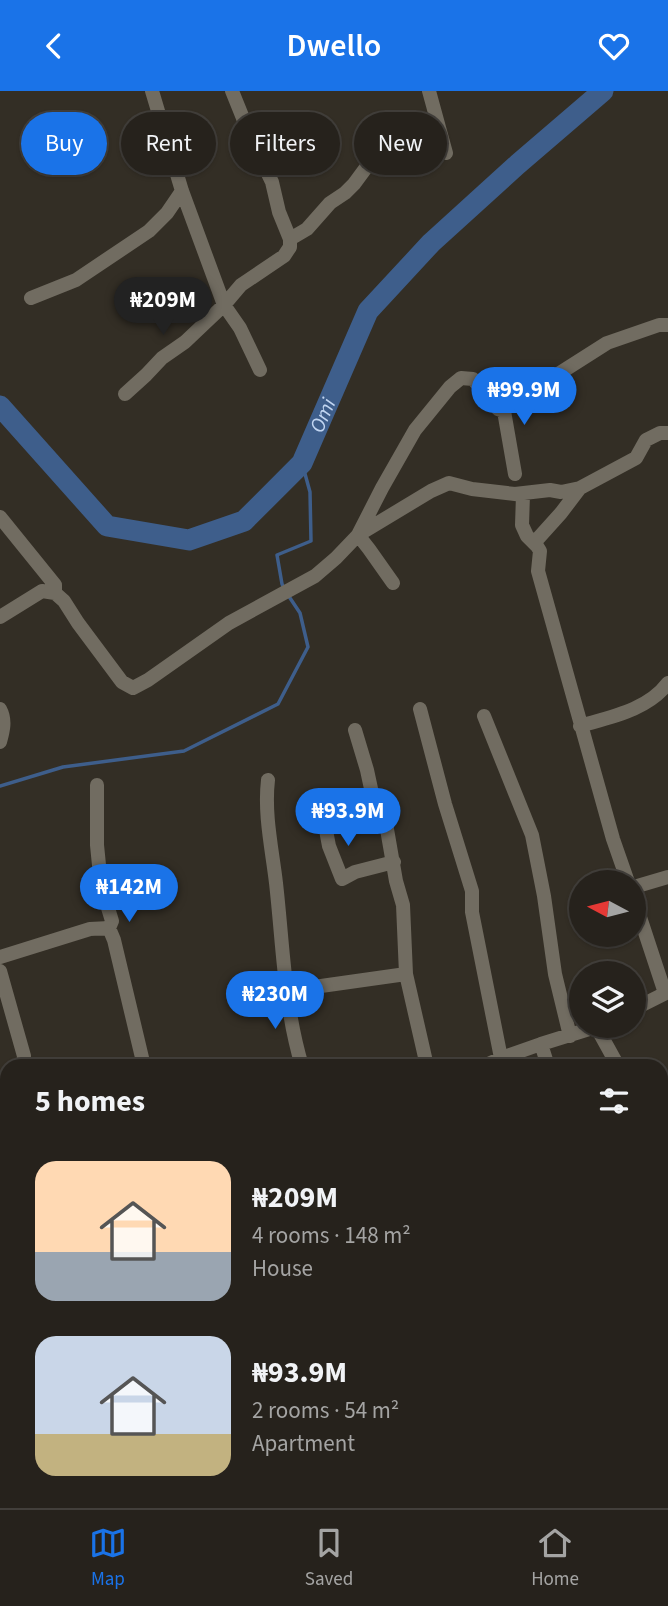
<!DOCTYPE html>
<html lang="en">
<head>
<meta charset="utf-8">
<style>
  body { margin:0; font-family:"Source Sans 3",sans-serif; background:#2e2a25; color:#f1f3f6; height:100vh; display:flex; flex-direction:column; font-size:26px; white-space:nowrap }
  * { box-sizing:border-box; margin:0 }
  p { font-size:23px; color:#a4a4a3 }
  .icon { flex:none; width:38px; height:38px; fill:none; stroke:currentColor; stroke-width:2; stroke-linecap:round; stroke-linejoin:round }
  .map { position:relative; flex:1; overflow:hidden }
  .panel { position:absolute; left:0px; top:968px; width:668px; height:450px; display:flex; flex-direction:column; background:#26221c; border-radius:21px 21px 0 0; box-shadow:0 2px 5px #0004,0 0 0 2px #423f3b }
  .panel>* { flex:none }
  .hud { position:absolute; left:21px; top:21px; width:626px; height:63px; display:flex; gap:14px }
  .needle { width:46px; rotate:277deg }
  .buttons { position:absolute; left:569px; top:779px; display:grid; gap:14px }
  .buttons a { display:grid; place-items:center; width:77px; height:77px; border-radius:50%; background:#26221c; box-shadow:0 2px 5px #0004,0 0 0 2px #423f3b; font-size:35px }
  .price { position:absolute; translate:-50% -60px; padding:0 16px; border-radius:24px; background:#1a73e8; color:#fff; font-size:23px; line-height:46px; filter:drop-shadow(0 2px 4px #0008) }
  .price::after { content:''; position:absolute; left:50%; top:42px; width:21px; height:16px; margin-left:-10px; background:inherit; clip-path:polygon(0 0,100% 0,50% 100%) }
  .price.active { background:#222; color:#fff }
  ul { padding:0; list-style:none }
  li { display:flex; align-items:center; gap:21px; height:175px; padding:0 35px }
  li span { display:grid; place-items:center; flex:none; width:196px; height:140px; border-radius:21px; color:#555 }
  li>.icon { margin-inline-start:auto }
  span .icon { width:84px; height:84px; fill:#fffc; stroke-width:1 }
  li b { font-size:30px }
  h2 { display:flex; justify-content:space-between; align-items:center; height:84px; padding:0 35px; font-size:30px }
  .tag { padding:0 24px; border-radius:32px; background:#26221c; box-shadow:0 2px 5px #0004,0 0 0 2px #423f3b; font-size:24px; line-height:63px }
  .tag.active { background:#1a73e8; color:#fff }
  header { display:flex; justify-content:space-between; align-items:center; height:91px; padding:0 35px; background:#1a73e8; color:#fff; font-size:32px; font-weight:600 }
  .menu { display:flex; justify-content:space-around; align-items:center; height:98px; border-top:2px solid #423f3b; background:#26221c; font-size:19px; color:#a4a4a3 }
  .menu a { display:grid; justify-items:center; gap:4px }
  .menu .active { color:#1a73e8 }
  .map>svg:first-child { display:block }
  .lines { fill:none; stroke-linecap:round; stroke-linejoin:round }
  .stream { stroke:#3e5e8b; stroke-width:3.5 }
  .river { stroke:#3e5e8b; stroke-width:21 }
  .minor { stroke:#716c61; stroke-width:14 }
  .labels { text-anchor:middle; stroke-width:5; stroke-linejoin:round; paint-order:stroke }
  .water-label { font-size:21px; font-style:italic; fill:#c1d5f1; stroke:#191612 }
</style>
</head>
<body>
<header><svg class="icon" aria-label="back" viewBox="0 0 24 24"><path d="M15 5l-7 7 7 7"/></svg>Dwello<svg class="icon" aria-label="heart" viewBox="0 0 24 24"><path d="M12 20l-8-8c-3-5 5-10 8-4 3-6 11-1 8 4z"/></svg></header>
<div class="map">
<svg width="668" height="1417" viewBox="0 0 668 1417">
  <rect width="100%" height="100%" fill="#332e25"/>
  <g class="lines">
    <path class="stream" d="M284 497 282 493 277 464 311 450 310 401 302 372
      M0 695 63 676 184 660 278 613 308 556 300 522 288 504"/>
    <path class="river" id="s1" d="M0 315 107 435 189 449 244 430 302 372 368 220 431 152 518 73 603 0"/>
    <path class="minor" d="M152 0 182 100 224 214 240 237 260 279
      M429 0 446 62
      M290 148 307 138 330 112 345 102 354 93 368 74 375 67 389 57 438 33
      M31 207 76 189 149 140 167 122 182 100
      M125 303 146 284 162 267 185 251 224 214 241 194 284 165 290 156V148L279 121 272 91 253 52 232 0
      M498 318 504 320 515 383
      M515 403 523 404 522 434 527 445 537 455 540 460 538 480 613 748 628 791
      M0 426 55 494V502
      M534 452 561 422 580 397
      M393 492 369 458 358 444 431 400 449 392 472 398 515 403 550 399 561 401 580 397 636 367 646 349 660 342H668
      M0 526 42 500 55 502 64 510 78 532 122 591 133 597 148 589 229 532 315 485 336 467 358 444 382 397 415 339 450 296 461 287 473 288 498 318 518 311 552 287 607 252 659 234H668
      M0 618C6 629 3 640 0 651
      M420 618 445 713 472 800V821L501 967
      M484 625 532 744 544 805 555 883 570 945
      M580 635C611 626 648 619 668 592
      M355 639 367 679 373 707 384 721 396 790 403 814 406 883 427 975
      M268 689C264 723 272 758 276 792 283 854 284 915 302 975
      M97 694V754L101 794 112 830 109 837 114 849 144 975
      M325 734 329 755 342 788 355 781 394 771
      M634 796 668 786
      M634 808 665 902
      M0 866 90 838 109 837
      M0 880 24 965 23 975
      M286 898 314 896 406 883
      M634 918 668 901
      M597 937 618 975
      M541 953 548 975
      M484 975 501 967 541 953 602 934
      M662 1035 668 1044
      M0 1250 7 1249
      M662 1312 668 1319
      M0 1334 7 1336
      M73 1410 76 1417
      M374 1410 376 1417"/>
  </g>
  <g class="labels">
    <g class="water-label">
      <text dy="7" stroke="none"><textPath href="#s1" startOffset="436">Omi</textPath></text>
    </g>
  </g>
</svg>
<div class="buttons">
<a><svg class="needle" viewBox="-14 -14 28 28"><path d="M0-13l5 13h-10z" fill="#e53935"/><path d="M0 13l5-13h-10z" fill="#a4a4a3"/></svg></a>
<a><svg class="icon" aria-label="layers" viewBox="0 0 24 24"><path d="M12 4l9 5-9 5-9-5zM3 14l9 5 9-5"/></svg></a>
</div>
<b class="price active" style="left:163px;top:246px">₦209M</b>
<b class="price" style="left:524px;top:336px">₦99.9M</b>
<b class="price" style="left:348px;top:757px">₦93.9M</b>
<b class="price" style="left:129px;top:833px">₦142M</b>
<b class="price" style="left:275px;top:940px">₦230M</b>
<div class="hud">
<a class="tag active">Buy</a>
<a class="tag">Rent</a>
<a class="tag">Filters</a>
<a class="tag">New</a>
</div>
<section class="panel">
<h2>5 homes<svg class="icon" aria-label="filters" viewBox="0 0 24 24"><path d="M4 7h16M4 17h16"/><circle cx="9" cy="7" r="2"/><circle cx="15" cy="17" r="2"/></svg></h2>
<ul>
<li><span style="background:linear-gradient(#ffd9b3 65%,#9aa5b1 0)"><svg class="icon" aria-label="home" viewBox="0 0 24 24"><path d="M3 11l9-7 9 7M6 9v11h12V9"/></svg></span><div><b>₦209M</b><p>4 rooms · 148 m²</p><p>House</p></div></li>
<li><span style="background:linear-gradient(#c9d6e8 70%,#c2b280 0)"><svg class="icon" aria-label="home" viewBox="0 0 24 24"><path d="M3 11l9-7 9 7M6 9v11h12V9"/></svg></span><div><b>₦93.9M</b><p>2 rooms · 54 m²</p><p>Apartment</p></div></li>
</ul>
</section>
</div>
<nav class="menu">
<a class="active"><svg class="icon" aria-label="map" viewBox="0 0 24 24"><path d="M3 6l6-2 6 2 6-2v14l-6 2-6-2-6 2zM9 4v14M15 6v14"/></svg>Map</a>
<a><svg class="icon" aria-label="saved" viewBox="0 0 24 24"><path d="M7 4h10v16l-5-4-5 4z"/></svg>Saved</a>
<a><svg class="icon" aria-label="home" viewBox="0 0 24 24"><path d="M3 11l9-7 9 7M6 9v11h12V9"/></svg>Home</a>
</nav>
</body>
</html>
